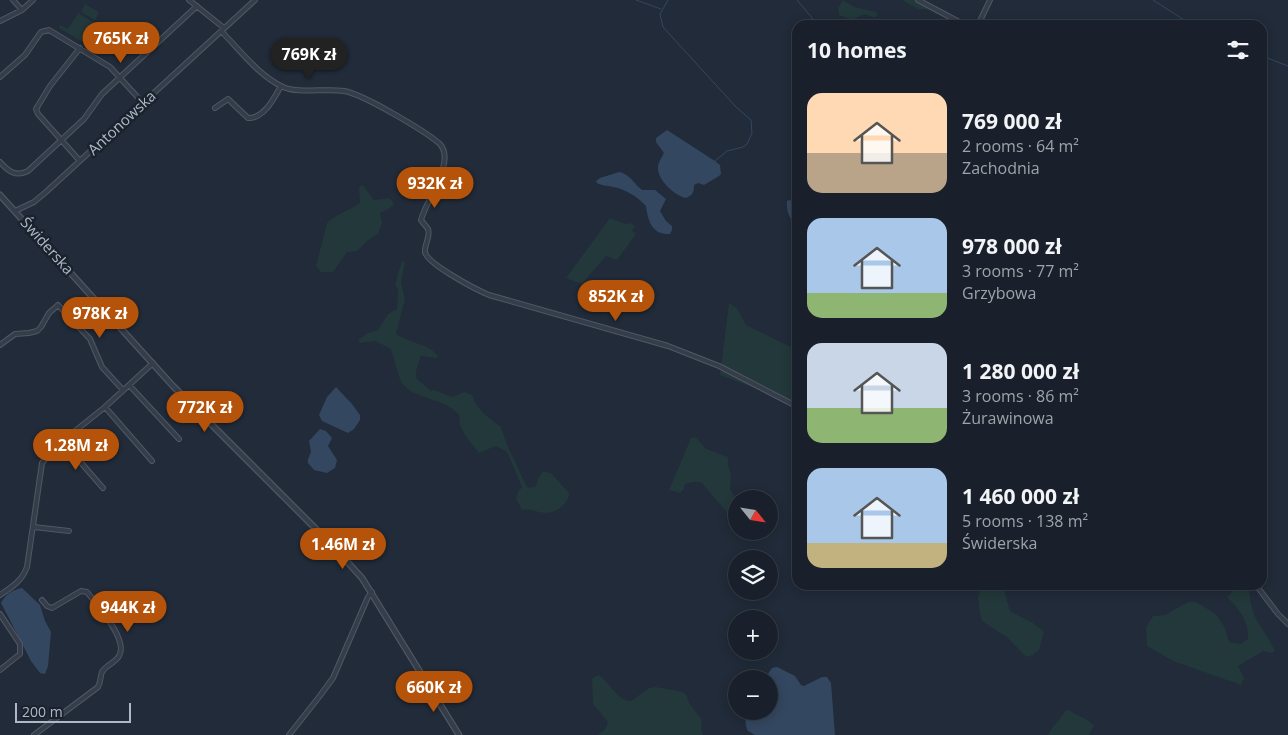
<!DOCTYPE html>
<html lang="en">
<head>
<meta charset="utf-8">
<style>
  body { margin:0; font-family:"Open Sans",sans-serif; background:#262d37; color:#f1f3f6; height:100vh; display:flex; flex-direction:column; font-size:19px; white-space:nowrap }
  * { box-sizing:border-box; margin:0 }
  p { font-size:16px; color:#9fa3a9 }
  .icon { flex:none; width:28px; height:28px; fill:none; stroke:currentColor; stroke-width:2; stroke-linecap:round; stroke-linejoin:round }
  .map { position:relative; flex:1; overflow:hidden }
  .side { position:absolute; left:792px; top:20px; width:475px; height:570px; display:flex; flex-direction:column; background:#19202b; border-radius:15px; box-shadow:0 2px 12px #0003,0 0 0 1px #373e47 }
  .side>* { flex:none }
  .needle { width:32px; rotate:120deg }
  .tools { position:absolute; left:728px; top:490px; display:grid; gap:10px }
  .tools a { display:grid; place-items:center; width:50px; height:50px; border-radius:50%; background:#19202b; box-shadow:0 2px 12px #0003,0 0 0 1px #373e47; font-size:25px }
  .scale { position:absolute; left:15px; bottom:12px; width:116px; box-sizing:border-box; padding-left:5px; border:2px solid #afb8c6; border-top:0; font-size:14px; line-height:18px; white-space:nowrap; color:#afb8c6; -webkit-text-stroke:4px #1a222e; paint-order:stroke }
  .price { position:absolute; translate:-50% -42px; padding:0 11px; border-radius:18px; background:#b45309; color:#fff; font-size:16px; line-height:32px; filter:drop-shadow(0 1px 2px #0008) }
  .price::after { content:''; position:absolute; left:50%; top:30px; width:15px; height:11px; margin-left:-8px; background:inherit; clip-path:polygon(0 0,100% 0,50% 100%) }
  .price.active { background:#222; color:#fff }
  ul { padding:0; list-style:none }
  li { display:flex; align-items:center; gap:15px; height:125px; padding:0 15px }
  li span { display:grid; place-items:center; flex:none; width:140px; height:100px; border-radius:15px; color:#555 }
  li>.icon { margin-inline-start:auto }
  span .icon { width:60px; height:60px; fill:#fffc; stroke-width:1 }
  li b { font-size:21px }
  h2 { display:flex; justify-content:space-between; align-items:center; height:60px; padding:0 15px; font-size:21px }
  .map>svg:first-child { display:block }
  .green { fill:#23383a }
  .water { fill:#344760 }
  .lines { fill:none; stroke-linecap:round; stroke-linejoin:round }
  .stream { stroke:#344760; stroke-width:1 }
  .minor-casing { stroke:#4f5864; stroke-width:6 }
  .tertiary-casing { stroke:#4f5864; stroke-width:7 }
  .minor { stroke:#343d49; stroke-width:4 }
  .tertiary { stroke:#343d49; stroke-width:4.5 }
  .labels { text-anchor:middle; stroke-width:5; stroke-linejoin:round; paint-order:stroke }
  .street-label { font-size:15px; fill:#afb8c6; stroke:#1a222e }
</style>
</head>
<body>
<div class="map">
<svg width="1288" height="735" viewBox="0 0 1288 735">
  <rect width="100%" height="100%" fill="#212b39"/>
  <path class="green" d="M843 0 854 7 876 12 878 14 875 18 864 14 852 20 839 15 838 8Z
    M902 0H925L929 3 927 9H918Z
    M85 4 99 12 95 20 81 12Z
    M78 13 111 33 99 52 59 28 60 25 68 29Z
    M363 185 374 200 390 198 394 204 390 208 380 213 382 223 378 234 368 240 357 251 347 252 333 272H321L316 266 327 223C334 215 350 210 360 203L359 187Z
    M610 218 626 224 632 223 635 227 632 230 636 234 617 260 606 256 582 284 566 278Z
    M402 261 405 262 401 283 405 299 396 334C408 342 431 345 438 356L436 358 421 356 416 371V378L431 391 434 390 452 397 464 392 472 395 476 404 484 414 501 427 507 445 526 485 529 488 536 486 538 479 543 471 552 474 569 493C569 504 556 513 546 513 537 513 531 508 522 510L516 499 518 492 522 487 507 452 496 446 479 453C472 443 456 428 460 416 446 398 412 399 402 383 398 376 394 358 391 349L375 341 359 343V339L368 333 378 330 388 314 397 309 398 291 395 284Z
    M729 303 737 308 746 325 797 350V410L757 389 720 375Z
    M696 437 706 449 728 457V465L731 474 730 490 737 499 736 523 701 482H693L685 484 684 489 680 493 669 490 691 438Z
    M1239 585 1248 586 1251 604 1255 617 1275 650 1273 653 1263 651 1238 666 1244 678 1241 685 1173 661 1147 646 1146 627 1153 616 1165 615 1188 602H1196L1216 614 1225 628 1229 642 1241 644 1248 639C1249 621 1239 609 1227 597Z
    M988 587 1004 590 1010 611 1033 623 1044 632 1039 650 1033 655 1026 657 1008 638 982 621 980 613 978 597 981 589Z
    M599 675C609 682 618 701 631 701L649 688 656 687 683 692 687 696 689 703 702 720 701 730 703 735H598L606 728 608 722 593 704 592 679 594 677Z
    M1069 710C1078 717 1087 717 1094 726L1089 735H1048C1052 726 1060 720 1065 711Z"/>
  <path class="water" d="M667 130 715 161 720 165 721 174 719 176 704 185 698 183 694 185C694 192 693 195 686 198 675 196 657 180 658 167 658 163 662 157 664 153L656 142V138Z
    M619 172C630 174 634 184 642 190H655L666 199 660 211 666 221 672 226V230L670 234C652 235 648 221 646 206 638 197 625 189 613 187 607 185 602 186 597 183L596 181 600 178Z
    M789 200 797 203V226C790 220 786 211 787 201Z
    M336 387 352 404 360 415V420L354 429 348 433 322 421 319 415 327 397Z
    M320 429 326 431 332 438 328 446 337 460 335 468 327 473 314 470 308 463V459L311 452 309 441Z
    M22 588 40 605 45 621 51 632 48 666 45 674 40 673 31 661 1 603C6 594 12 590 22 588Z
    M777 667 795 676 801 685 804 686 822 677H827L831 683 835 735H755L748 731C739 713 756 711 769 711V702L773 697 768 674 772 668Z
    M417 690 422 691V696L416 702H411L409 698Z"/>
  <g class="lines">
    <path class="stream" d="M636 0 661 9
      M668 0 660 14 663 27 736 107 751 120 752 133 747 144 743 147 727 151 715 161
      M797 0 818 25
      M1153 0 1192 25
      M1262 56 1288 66"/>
    <g class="minor-casing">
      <path id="minor" d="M13 0 22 10
        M189 0 224 28
        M918 0 965 25
        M0 21 22 10 33 0
        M978 25 990 0
        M221 31C240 50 258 75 283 87 299 94 326 88 344 91 363 94 425 131 440 144 456 162 426 200 421 220 423 223 426 226 428 229 431 237 424 244 425 252 427 264 477 290 489 295L668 346 719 366 798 407
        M80 48 50 86 36 109 38 114 80 161
        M0 77 25 55 41 32 49 30 110 67 143 103
        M215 108 228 99 248 118C264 119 274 98 281 86
        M0 162C9 172 16 177 28 171L84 119 102 94 197 6
        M15 211 34 202 46 192 255 0
        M0 345 15 334 29 333 37 331 41 327 49 313 58 305 90 339 102 367 123 390
        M129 385 179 439
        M105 407 152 461
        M63 442 103 488
        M34 527 69 531
        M1256 585 1278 614 1288 624
        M0 595C12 587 22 581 27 567L42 463 55 447 105 407 153 363
        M0 614 20 644V654L0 670
        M34 735 98 687C101 682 100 677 102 672 106 665 115 663 119 656 129 640 97 605 87 592L81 591 52 608 47 606 42 600
        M289 735 319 697 333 678 368 597 372 592"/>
    </g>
    <g class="tertiary-casing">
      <path id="tertiary" d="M0 195 173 386 331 544 362 578 459 735"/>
    </g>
    <use href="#minor" class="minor"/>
    <use href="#tertiary" class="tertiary"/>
  </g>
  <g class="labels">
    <g class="street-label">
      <text transform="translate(122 123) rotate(-43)" y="5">Antonowska</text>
      <text transform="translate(47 246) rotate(48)" y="5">Świderska</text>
    </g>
  </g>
</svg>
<div class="tools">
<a><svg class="needle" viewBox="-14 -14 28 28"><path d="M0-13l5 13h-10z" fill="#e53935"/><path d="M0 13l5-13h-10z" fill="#9fa3a9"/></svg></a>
<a><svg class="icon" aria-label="layers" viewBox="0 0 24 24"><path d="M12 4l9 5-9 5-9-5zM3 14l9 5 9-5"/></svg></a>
<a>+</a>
<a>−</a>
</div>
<div class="scale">200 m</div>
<b class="price" style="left:121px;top:64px">765K zł</b>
<b class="price active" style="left:309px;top:80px">769K zł</b>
<b class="price" style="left:435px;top:209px">932K zł</b>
<b class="price" style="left:616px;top:322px">852K zł</b>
<b class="price" style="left:100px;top:339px">978K zł</b>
<b class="price" style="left:205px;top:433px">772K zł</b>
<b class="price" style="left:76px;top:471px">1.28M zł</b>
<b class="price" style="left:343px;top:570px">1.46M zł</b>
<b class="price" style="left:128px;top:633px">944K zł</b>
<b class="price" style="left:434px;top:713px">660K zł</b>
<section class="side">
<h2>10 homes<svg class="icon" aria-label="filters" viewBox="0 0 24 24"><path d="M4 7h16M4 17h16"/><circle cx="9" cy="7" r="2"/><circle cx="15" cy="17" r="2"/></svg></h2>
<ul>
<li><span style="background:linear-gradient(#ffd9b3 60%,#b9a48a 0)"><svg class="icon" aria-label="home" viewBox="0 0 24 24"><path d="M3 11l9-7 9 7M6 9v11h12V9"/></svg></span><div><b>769 000 zł</b><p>2 rooms · 64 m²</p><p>Zachodnia</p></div></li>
<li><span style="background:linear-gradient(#a9c7e8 75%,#8fb573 0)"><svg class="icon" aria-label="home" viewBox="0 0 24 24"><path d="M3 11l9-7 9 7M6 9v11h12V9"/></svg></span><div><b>978 000 zł</b><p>3 rooms · 77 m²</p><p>Grzybowa</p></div></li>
<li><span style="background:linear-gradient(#c9d6e8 65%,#8fb573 0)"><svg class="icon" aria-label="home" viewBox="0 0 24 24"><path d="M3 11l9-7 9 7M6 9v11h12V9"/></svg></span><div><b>1 280 000 zł</b><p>3 rooms · 86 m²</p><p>Żurawinowa</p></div></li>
<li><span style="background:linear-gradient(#a9c7e8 75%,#c2b280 0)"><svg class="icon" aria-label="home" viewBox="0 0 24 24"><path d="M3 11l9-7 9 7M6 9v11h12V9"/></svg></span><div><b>1 460 000 zł</b><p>5 rooms · 138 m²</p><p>Świderska</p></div></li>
</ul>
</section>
</div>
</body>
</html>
